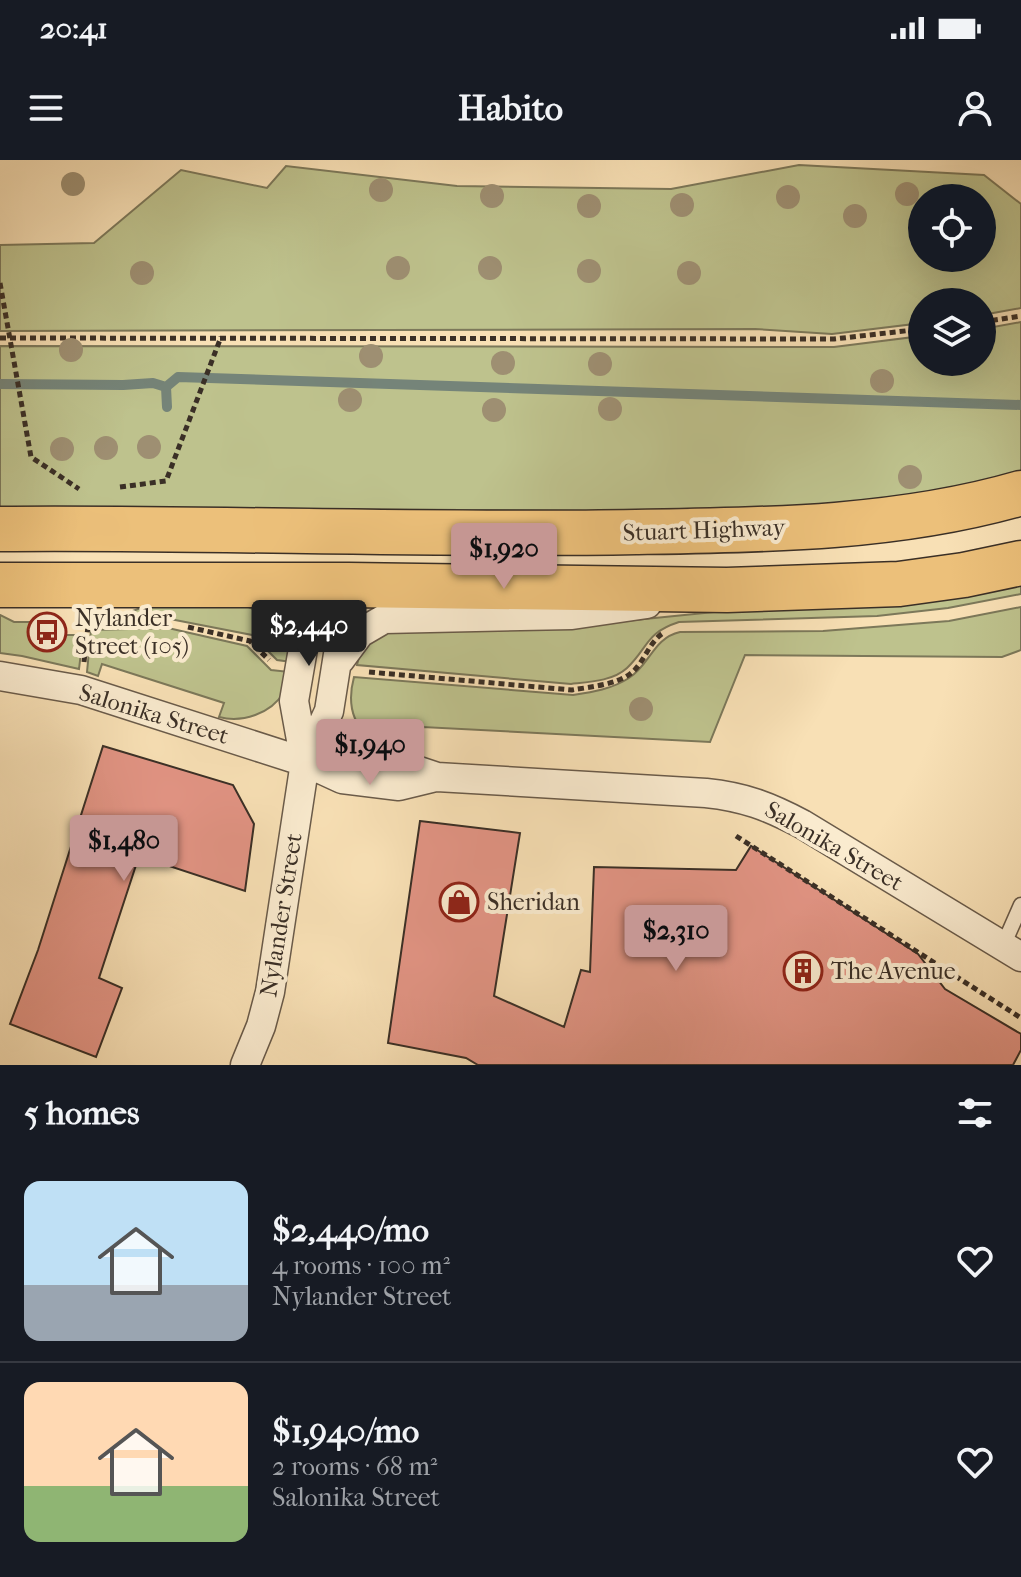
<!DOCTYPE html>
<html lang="en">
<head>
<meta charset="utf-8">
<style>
  body { margin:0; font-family:"IM FELL French Canon",serif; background:#242831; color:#f1f3f6; height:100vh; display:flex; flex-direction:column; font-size:30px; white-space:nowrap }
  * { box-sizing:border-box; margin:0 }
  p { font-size:26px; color:#9ea1a6 }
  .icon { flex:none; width:44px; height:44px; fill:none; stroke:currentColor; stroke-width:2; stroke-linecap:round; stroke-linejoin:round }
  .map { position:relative; height:905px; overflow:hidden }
  .sheet { display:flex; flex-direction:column; background:#171b24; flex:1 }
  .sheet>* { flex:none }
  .fabs { position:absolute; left:908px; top:24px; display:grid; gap:16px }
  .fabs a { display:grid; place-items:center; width:88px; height:88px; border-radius:50%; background:#171b24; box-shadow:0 8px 32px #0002; font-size:40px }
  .price { position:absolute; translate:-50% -68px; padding:0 18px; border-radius:8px; background:#c59692; color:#111; font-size:26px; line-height:52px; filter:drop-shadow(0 2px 4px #0008) }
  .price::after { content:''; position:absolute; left:50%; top:48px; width:24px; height:18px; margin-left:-12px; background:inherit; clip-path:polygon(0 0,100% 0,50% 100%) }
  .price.on { background:#222; color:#fff }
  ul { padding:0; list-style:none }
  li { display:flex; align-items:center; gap:24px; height:200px; padding:0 24px }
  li+li { border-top:2px solid #363941 }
  li span { display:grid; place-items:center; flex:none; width:224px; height:160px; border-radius:16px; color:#555 }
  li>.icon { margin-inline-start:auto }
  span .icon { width:96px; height:96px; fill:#fffc; stroke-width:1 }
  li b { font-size:34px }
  h2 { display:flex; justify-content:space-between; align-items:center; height:96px; padding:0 24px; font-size:34px }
  .status { display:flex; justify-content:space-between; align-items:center; height:56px; padding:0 40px; background:#171b24; direction:ltr }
  .status svg { height:22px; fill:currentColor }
  header { display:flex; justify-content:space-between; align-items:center; height:104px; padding:0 24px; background:#171b24; font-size:36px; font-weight:800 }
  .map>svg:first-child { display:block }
  .green { fill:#bec28d; stroke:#7c785a; stroke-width:2; fill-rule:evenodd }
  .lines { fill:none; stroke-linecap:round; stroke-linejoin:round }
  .stream { stroke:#758479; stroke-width:10 }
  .building { fill:#e29484; stroke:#3a2f26; stroke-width:2 }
  .lane-casing { stroke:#6a5b4a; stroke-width:17 }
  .street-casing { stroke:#6a5b4a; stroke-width:31 }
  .highway-casing { stroke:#3a2f26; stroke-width:47 }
  .path { stroke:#3a2f26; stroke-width:5; stroke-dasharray:6 4; stroke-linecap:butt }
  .lane { stroke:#faebcf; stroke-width:14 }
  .street { stroke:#faebcf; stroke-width:28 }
  .highway { stroke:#ecc07a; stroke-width:44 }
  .tree { fill:#9e8f72 }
  .labels { text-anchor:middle; stroke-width:8; stroke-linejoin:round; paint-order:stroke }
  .street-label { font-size:24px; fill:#3a2f26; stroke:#faebcf }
  .poi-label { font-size:24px; fill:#3a2f26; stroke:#faebcf; text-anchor:start }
</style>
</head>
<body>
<div class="status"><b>20:41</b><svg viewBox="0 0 49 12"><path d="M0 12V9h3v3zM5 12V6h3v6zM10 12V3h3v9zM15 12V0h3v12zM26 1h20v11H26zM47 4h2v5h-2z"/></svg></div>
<header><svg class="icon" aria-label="menu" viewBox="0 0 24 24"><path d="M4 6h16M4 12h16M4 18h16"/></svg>Habito<svg class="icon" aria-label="person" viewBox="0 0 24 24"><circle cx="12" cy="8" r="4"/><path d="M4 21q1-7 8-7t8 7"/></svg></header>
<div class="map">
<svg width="1021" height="905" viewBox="0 0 1021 905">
  <rect width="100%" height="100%" fill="#f8e0b5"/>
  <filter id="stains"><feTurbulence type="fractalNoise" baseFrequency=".0025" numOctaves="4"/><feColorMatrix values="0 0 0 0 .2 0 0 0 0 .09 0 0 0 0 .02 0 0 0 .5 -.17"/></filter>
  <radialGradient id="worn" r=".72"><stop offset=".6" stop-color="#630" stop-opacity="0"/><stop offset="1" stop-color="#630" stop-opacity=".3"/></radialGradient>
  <path class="green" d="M799 5 984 15 1021 44V148L982 155V142H922V163L832 174 755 169 0 171V85L94 83 181 10 267 28 286 6 457 26 671 29ZM922 38H982V98H922Z
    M1021 162V315L935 334 741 352 0 347V186L834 187 922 176V202H982V169Z
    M1021 421V434L948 448 877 456 679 462C645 473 649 487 627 508 613 521 589 522 571 524L357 505C361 483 372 477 391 467L605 463Z
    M240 444C272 454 284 471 292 502L277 500 252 475 170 459 92 462 93 458 119 456 149 445Z
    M1021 447V490L1002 497 745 495 710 582 423 567 422 600C377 590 340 569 354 517L573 535C593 532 612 529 629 518 650 505 653 478 680 472L823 471 949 461Z
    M0 455 14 462H30L34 482 63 481V475H74L82 484 79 509 22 496 0 493Z
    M168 468 247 486 271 510 290 512C288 518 287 527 284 532 271 554 242 563 219 557L224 543 102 504 98 516 87 512 91 470Z"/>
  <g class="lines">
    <path class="stream" d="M0 224 123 225 153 223 166 227 167 247
      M166 227 178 217 1021 245"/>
  </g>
  <path class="building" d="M103 586 233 625 254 664 245 731 139 696 99 818 122 828 96 897 10 864 38 790Z
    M420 661 520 673 494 836 564 867 581 810 590 812 594 707 736 710 751 686 918 794 945 829 1021 874V890L1013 905H478L466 898 388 883Z"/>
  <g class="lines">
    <g class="lane-casing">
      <path id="lane" d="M1003 786 1021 745"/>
    </g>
    <g class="street-casing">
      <path id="street" d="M340 500 360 473 384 459 572 455 647 444
        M0 516 81 530 305 602 342 619 399 626 436 617
        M305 602 342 596 398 604 437 617 706 633C744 637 768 646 802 664L1021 797
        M305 602 294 541 314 425
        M245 905 261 866 270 832 305 602 329 551 349 425"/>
    </g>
    <g class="highway-casing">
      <path id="highway" d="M0 369C212 367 424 376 636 372 765 370 897 369 1021 333
        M0 425H349L727 430 899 424 964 415 1021 403"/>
    </g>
    <path class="path" d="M0 123 31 297 79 329
      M982 162 1021 156
      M0 178 834 179 922 169
      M120 327 166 321 221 177
      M188 467 250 481 269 500
      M84 502 88 466H90
      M369 512 572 530C589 527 615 525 630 514 644 504 648 483 663 473
      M736 676 1021 858"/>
    <use href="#lane" class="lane"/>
    <use href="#street" class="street"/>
    <use href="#highway" class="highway"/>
  </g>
  <g class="tree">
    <circle cx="73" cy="24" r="12"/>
    <circle cx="381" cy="30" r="12"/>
    <circle cx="907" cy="34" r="12"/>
    <circle cx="492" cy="36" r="12"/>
    <circle cx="788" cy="37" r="12"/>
    <circle cx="682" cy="45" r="12"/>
    <circle cx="589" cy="46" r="12"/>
    <circle cx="855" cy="56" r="12"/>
    <circle cx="398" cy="108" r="12"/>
    <circle cx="490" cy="108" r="12"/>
    <circle cx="589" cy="111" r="12"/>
    <circle cx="142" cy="113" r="12"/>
    <circle cx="689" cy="113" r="12"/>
    <circle cx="71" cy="190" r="12"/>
    <circle cx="371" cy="196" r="12"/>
    <circle cx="503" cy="203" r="12"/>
    <circle cx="600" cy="204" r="12"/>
    <circle cx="882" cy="221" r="12"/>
    <circle cx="350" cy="240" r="12"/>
    <circle cx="610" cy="249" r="12"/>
    <circle cx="494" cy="250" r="12"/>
    <circle cx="149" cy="287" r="12"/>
    <circle cx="106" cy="288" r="12"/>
    <circle cx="62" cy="289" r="12"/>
    <circle cx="910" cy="317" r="12"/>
    <circle cx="641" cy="549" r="12"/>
  </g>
  <defs>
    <g id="bus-ring" transform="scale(2)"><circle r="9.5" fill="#faebcf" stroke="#8f2418" stroke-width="1.5"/><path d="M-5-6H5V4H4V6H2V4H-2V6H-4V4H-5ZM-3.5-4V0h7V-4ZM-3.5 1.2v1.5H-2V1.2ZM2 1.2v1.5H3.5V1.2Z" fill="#8f2418"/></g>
    <g id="shop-ring" transform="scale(2)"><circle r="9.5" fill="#faebcf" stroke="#8f2418" stroke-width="1.5"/><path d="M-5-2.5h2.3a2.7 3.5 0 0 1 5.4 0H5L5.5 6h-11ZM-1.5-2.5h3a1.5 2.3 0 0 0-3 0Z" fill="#8f2418"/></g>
    <g id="building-ring" transform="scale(2)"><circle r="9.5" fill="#faebcf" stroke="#8f2418" stroke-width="1.5"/><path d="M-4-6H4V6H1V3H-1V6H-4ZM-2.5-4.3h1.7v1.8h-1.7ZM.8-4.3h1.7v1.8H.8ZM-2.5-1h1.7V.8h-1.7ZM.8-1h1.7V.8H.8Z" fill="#8f2418"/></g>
  </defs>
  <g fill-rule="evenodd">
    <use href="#bus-ring" x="47" y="472"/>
    <use href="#shop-ring" x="459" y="742"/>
    <use href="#building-ring" x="803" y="811"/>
  </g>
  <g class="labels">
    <g class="street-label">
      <text transform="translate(704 370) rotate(-2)" y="8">Stuart Highway</text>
      <text transform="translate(154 554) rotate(17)" y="8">Salonika Street</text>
      <text transform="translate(834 686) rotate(30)" y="8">Salonika Street</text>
      <text transform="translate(281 755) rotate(-81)" y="8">Nylander Street</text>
    </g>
    <g class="poi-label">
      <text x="75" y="466">Nylander<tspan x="75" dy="28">Street (105)</tspan></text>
      <text x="487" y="750">Sheridan</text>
      <text x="831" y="819">The Avenue</text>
    </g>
  </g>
  <rect width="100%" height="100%" filter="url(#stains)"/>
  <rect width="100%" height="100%" fill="url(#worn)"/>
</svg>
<div class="fabs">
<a><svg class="icon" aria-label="locate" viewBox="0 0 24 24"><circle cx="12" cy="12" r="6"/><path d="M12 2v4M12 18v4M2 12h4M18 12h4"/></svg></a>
<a><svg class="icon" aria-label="layers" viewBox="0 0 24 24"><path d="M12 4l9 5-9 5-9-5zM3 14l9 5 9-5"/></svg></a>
</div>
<b class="price" style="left:504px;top:431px">$1,920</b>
<b class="price on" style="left:309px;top:508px">$2,440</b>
<b class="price" style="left:370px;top:627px">$1,940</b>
<b class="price" style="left:124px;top:723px">$1,480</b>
<b class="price" style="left:676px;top:813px">$2,310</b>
</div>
<section class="sheet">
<h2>5 homes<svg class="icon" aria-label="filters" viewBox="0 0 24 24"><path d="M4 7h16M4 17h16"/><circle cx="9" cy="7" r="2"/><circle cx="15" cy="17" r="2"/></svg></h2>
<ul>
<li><span style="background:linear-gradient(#bfe0f5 65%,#9aa5b1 0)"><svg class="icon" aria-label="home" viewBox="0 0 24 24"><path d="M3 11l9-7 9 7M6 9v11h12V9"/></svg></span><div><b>$2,440/mo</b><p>4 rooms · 100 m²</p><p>Nylander Street</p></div><svg class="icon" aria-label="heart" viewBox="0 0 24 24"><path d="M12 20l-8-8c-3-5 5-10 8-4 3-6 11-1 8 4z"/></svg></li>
<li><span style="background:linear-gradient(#ffd9b3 65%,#8fb573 0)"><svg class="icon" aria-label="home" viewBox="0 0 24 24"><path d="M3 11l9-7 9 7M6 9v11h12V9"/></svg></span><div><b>$1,940/mo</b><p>2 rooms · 68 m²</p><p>Salonika Street</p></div><svg class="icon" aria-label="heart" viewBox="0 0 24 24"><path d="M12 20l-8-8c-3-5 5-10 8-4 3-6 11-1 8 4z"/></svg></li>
</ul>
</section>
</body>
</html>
